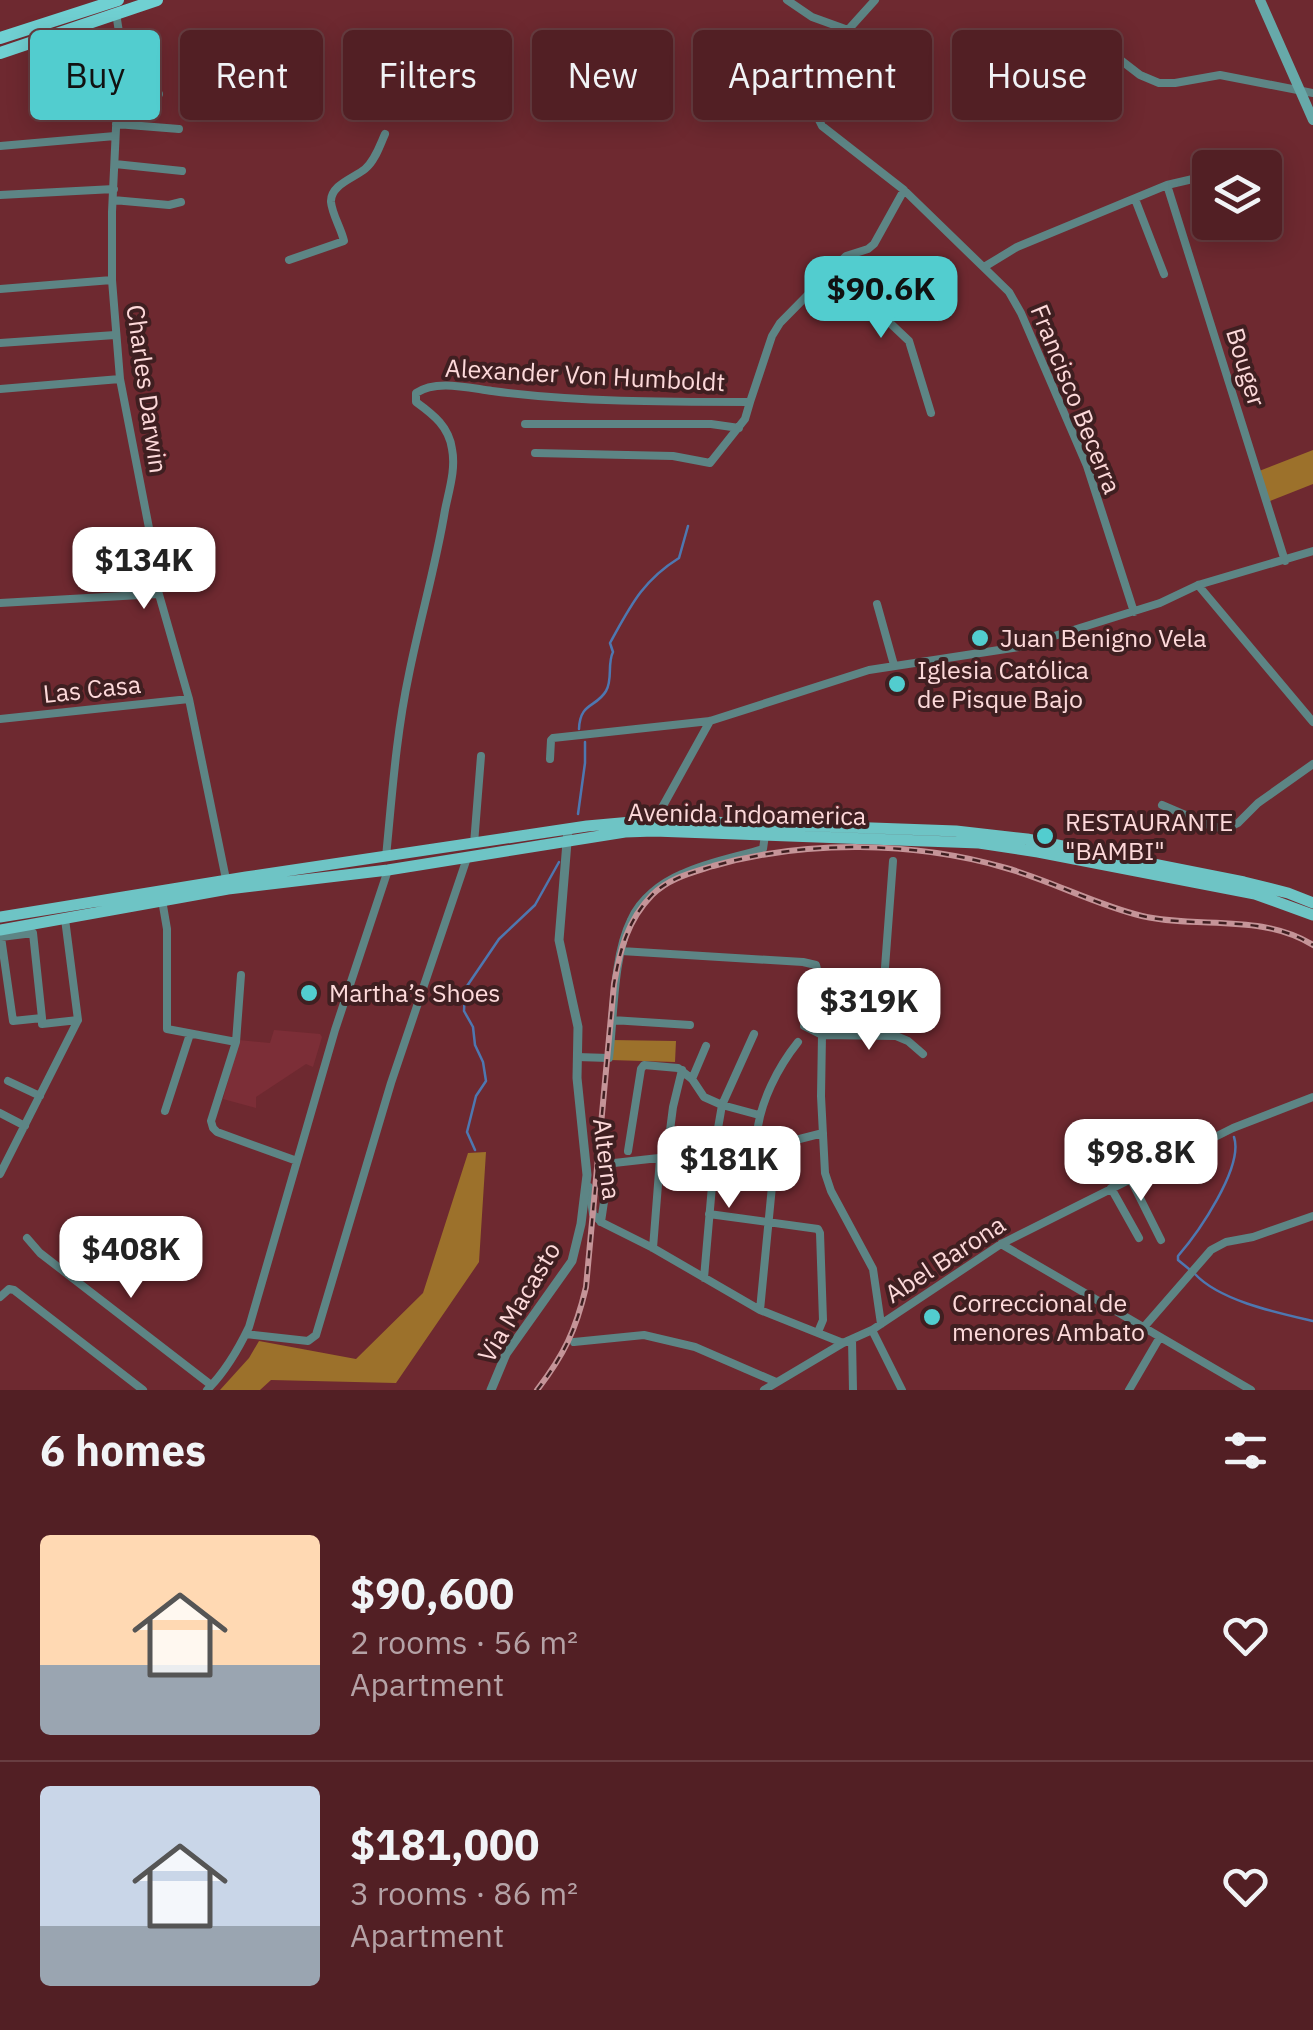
<!DOCTYPE html>
<html lang="en">
<head>
<meta charset="utf-8">
<style>
  body { margin:0; font-family:"IBM Plex Sans",sans-serif; background:#58272c; color:#f1f3f6; height:100vh; display:flex; flex-direction:column; font-size:38px; white-space:nowrap }
  * { box-sizing:border-box; margin:0 }
  p { font-size:32px; color:#b5a2a6 }
  .icon { flex:none; width:55px; height:55px; fill:none; stroke:currentColor; stroke-width:2; stroke-linecap:round; stroke-linejoin:round }
  .map { position:relative; height:1390px; overflow:hidden }
  .drawer { display:flex; flex-direction:column; background:#521f24; flex:1 }
  .drawer>* { flex:none }
  .guide { position:absolute; left:30px; top:30px; width:1255px; height:90px; display:flex; gap:20px }
  .buttons { position:absolute; left:1192px; top:150px; display:grid; gap:20px }
  .buttons a { display:grid; place-items:center; width:90px; height:90px; border-radius:10px; background:#521f24; box-shadow:0 5px 25px #0003,0 0 0 2px #683d41; font-size:50px }
  .price { position:absolute; translate:-50% -85px; padding:0 22px; border-radius:20px; background:#fff; color:#222; font-size:32px; line-height:65px; filter:drop-shadow(0 2px 5px #0008) }
  .price::after { content:''; position:absolute; left:50%; top:60px; width:30px; height:22px; margin-left:-15px; background:inherit; clip-path:polygon(0 0,100% 0,50% 100%) }
  .price.on { background:#52cdcf; color:#111 }
  ul { padding:0; list-style:none }
  li { display:flex; align-items:center; gap:30px; height:250px; padding:0 40px }
  li+li { border-top:2px solid #683d41 }
  li span { display:grid; place-items:center; flex:none; width:280px; height:200px; border-radius:10px; color:#555 }
  li>.icon { margin-inline-start:auto }
  span .icon { width:120px; height:120px; fill:#fffc; stroke-width:1 }
  li b { font-size:42px }
  h2 { display:flex; justify-content:space-between; align-items:center; height:120px; padding:0 40px; font-size:42px }
  .chip { padding:0 35px; border-radius:10px; background:#521f24; box-shadow:0 5px 25px #0003,0 0 0 2px #683d41; font-size:35px; line-height:90px }
  .chip.on { background:#52cdcf; color:#111 }
  .map>svg:first-child { display:block }
  .built { fill:#7c2e37 }
  .green { fill:#755625 }
  .forest { fill:#9c712b }
  .lines { fill:none; stroke-linecap:round; stroke-linejoin:round }
  .stream { stroke:#4e77b0; stroke-width:2.5 }
  .minor { stroke:#5d8585; stroke-width:8 }
  .tertiary { stroke:#5d8585; stroke-width:9 }
  .secondary { stroke:#67a9a9; stroke-width:10 }
  .primary { stroke:#6ec4c5; stroke-width:11 }
  .trunk { stroke:#70d0d2; stroke-width:12 }
  .rail-casing { stroke:#c59498; stroke-width:6 }
  .rail { stroke:#3f1f21; stroke-width:2.5; stroke-dasharray:8; stroke-linecap:butt }
  .poi-dot { fill:#52cdcf; stroke:#3f1f21; stroke-width:4 }
  .labels { text-anchor:middle; stroke-width:8; stroke-linejoin:round; paint-order:stroke }
  .street-label { font-size:25px; fill:#fdd9da; stroke:#3f1f21 }
  .poi-label { font-size:25px; fill:#fdd9da; stroke:#3f1f21; text-anchor:start }
</style>
</head>
<body>
<div class="map">
<svg width="1313" height="1390" viewBox="0 0 1313 1390">
  <rect width="100%" height="100%" fill="#6e2930"/>
  <path class="built" d="M274 1030 320 1034 322 1037 313 1067 306 1064 256 1097V1108L223 1099 239 1040 270 1043Z"/>
  <path class="green" d="M191 54 259 55 258 88 191 87Z"/>
  <path class="forest" d="M1313 450V484L1265 503 1254 473Z
    M611 1040 676 1041 675 1062 610 1060Z
    M486 1152 479 1262 396 1383 271 1380 260 1390H220L249 1358 259 1341 356 1359 423 1293 468 1153Z"/>
  <g class="lines">
    <path class="stream" d="M579 729C580 702 596 708 606 691 613 679 607 664 613 652L610 643C630 607 642 581 679 558L688 526
      M578 814 585 763V742
      M475 1150 467 1132 476 1096 486 1081 483 1062 475 1045 473 1027 464 1011 465 989 499 939 535 905 559 862
      M1189 1269 1178 1260V1256C1198 1233 1244 1167 1234 1137
      M1195 1274C1220 1301 1278 1313 1313 1321"/>
    <path class="minor" d="M787 0 812 17 848 30
      M875 0 848 30 816 102V114L822 126 904 190 1009 292 1021 313 1087 466 1134 612
      M116 13 119 32V65L112 212V280L120 379 149 528 154 577 189 699 227 884
      M1118 58 1140 75 1159 83H1175L1220 75 1313 93
      M118 95 159 94
      M116 124 179 129
      M0 146 115 136
      M115 164 182 171
      M1240 168 1257 163
      M1167 185 1285 561
      M0 195 114 189
      M1135 199 1164 274
      M113 200 169 205 181 202
      M289 260 344 241C341 228 332 214 331 202 330 185 354 178 365 169 375 161 380 145 385 134
      M984 267 1017 247 1167 185 1210 175
      M832 268 909 341 931 413
      M0 289 112 280
      M0 343 115 335
      M0 389 120 379
      M750 402 772 336 780 323 846 256 868 249 874 244 904 190
      M525 424H711L739 428
      M1198 585 1313 722
      M0 603 158 594
      M877 604 894 665
      M0 719 189 699
      M550 759 551 740 553 738 710 721 869 670 1019 647 1160 603 1198 585 1313 551
      M1162 805 1211 826 1226 829 1238 823 1258 803 1313 764
      M654 822 710 721
      M474 844 481 756
      M386 857C392 796 396 735 409 674 420 619 436 565 445 510 449 490 456 469 452 449 449 427 434 415 416 402V393C436 379 469 388 492 391 577 402 665 402 750 402L745 419 710 463 673 456 535 453
      M162 900 167 929V1029L236 1042 211 1121 213 1128 217 1132 297 1161
      M621 951 803 962 816 965 818 973 804 1026 822 1035 821 1096 825 1173 831 1191 873 1269 881 1324
      M42 1018 33 933 1 937 13 1021 42 1018V1024L78 1020
      M612 1020 690 1025
      M877 1034 883 994 893 861
      M822 1035 896 1036 908 1041 923 1054
      M236 1042 241 975
      M577 1057 609 1058C614 1017 613 956 631 920 640 899 661 883 682 874 707 862 736 857 763 849L765 835
      M692 1079 706 1046
      M8 1081 40 1096
      M165 1111 190 1034
      M0 1113 25 1126
      M757 1134C760 1102 778 1067 798 1042
      M668 1146 673 1107 682 1070
      M628 1151 641 1069 644 1065 678 1068 692 1079 704 1097 722 1105 759 1115
      M0 1174 78 1020 65 919
      M1131 1180 1161 1240
      M589 1187 593 1214 601 1222 653 1248 760 1310 843 1343
      M1111 1188 1139 1238
      M709 1214 818 1229 820 1233 823 1320 818 1332
      M601 1222 609 1168 614 1163 776 1145 823 1133
      M27 1238 40 1253 211 1385
      M1001 1244 1251 1390
      M653 1248 660 1159
      M704 1278 716 1140 722 1105 754 1034
      M0 1297 9 1289 14 1290 143 1390
      M760 1310 776 1145
      M1144 1327 1211 1250 1226 1242 1253 1237 1313 1216
      M872 1330 902 1390
      M246 1334 308 1341 316 1335 391 1083 467 858
      M852 1339 853 1390
      M574 1342 644 1335 695 1347 776 1382
      M207 1390C225 1372 238 1350 249 1327L335 1030 388 870
      M764 1390 843 1343 872 1330 1001 1244 1233 1128 1313 1097
      M1129 1390 1160 1337"/>
    <path class="tertiary" d="M491 1390 506 1354 572 1261 581 1224 587 1175 577 1078 578 1027 559 940 568 830"/>
    <path class="secondary" d="M1260 0 1313 120"/>
    <path class="primary" d="M0 917 246 877 587 826 654 820 956 831 1027 839 1244 882 1288 893 1313 903
      M0 930 228 889 388 870 625 832 654 831 979 843 1038 852 1255 894 1313 915"/>
    <path class="trunk" d="M0 38 118 0
      M0 53 157 0"/>
    <g class="rail-casing">
      <path id="rail" d="M537 1390C564 1355 576 1330 586 1287L614 984C620 950 627 921 652 895 669 878 691 873 713 866 805 840 914 841 1006 868 1052 881 1096 905 1142 916 1199 929 1261 913 1313 945"/>
    </g>
    <use href="#rail" class="rail"/>
  </g>
  <g class="poi-dot">
    <circle cx="980" cy="638" r="10"/>
    <circle cx="897" cy="684" r="10"/>
    <circle cx="1045" cy="836" r="10"/>
    <circle cx="309" cy="993" r="10"/>
    <circle cx="932" cy="1317" r="10"/>
  </g>
  <g class="labels">
    <g class="street-label">
      <text transform="translate(1246 367) rotate(73)" y="9">Bouger</text>
      <text transform="translate(585 375) rotate(3)" y="9">Alexander Von Humboldt</text>
      <text transform="translate(147 389) rotate(82)" y="9">Charles Darwin</text>
      <text transform="translate(1076 399) rotate(68)" y="9">Francisco Becerra</text>
      <text transform="translate(92 689) rotate(-6)" y="9">Las Casa</text>
      <text transform="translate(747 814) rotate(1)" y="9">Avenida Indoamerica</text>
      <text transform="translate(607 1159) rotate(83)" y="9">Alterna</text>
      <text transform="translate(945 1259) rotate(-33)" y="9">Abel Barona</text>
      <text transform="translate(519 1302) rotate(-59)" y="9">Via Macasto</text>
    </g>
    <g class="poi-label">
      <text x="1000" y="647">Juan Benigno Vela</text>
      <text x="917" y="679">Iglesia Católica<tspan x="917" dy="29">de Pisque Bajo</tspan></text>
      <text x="1065" y="831">RESTAURANTE<tspan x="1065" dy="29">"BAMBI"</tspan></text>
      <text x="329" y="1002">Martha’s Shoes</text>
      <text x="952" y="1312">Correccional de<tspan x="952" dy="29">menores Ambato</tspan></text>
    </g>
  </g>
</svg>
<div class="buttons">
<a><svg class="icon" aria-label="layers" viewBox="0 0 24 24"><path d="M12 4l9 5-9 5-9-5zM3 14l9 5 9-5"/></svg></a>
</div>
<b class="price on" style="left:881px;top:341px">$90.6K</b>
<b class="price" style="left:144px;top:612px">$134K</b>
<b class="price" style="left:869px;top:1053px">$319K</b>
<b class="price" style="left:1141px;top:1204px">$98.8K</b>
<b class="price" style="left:729px;top:1211px">$181K</b>
<b class="price" style="left:131px;top:1301px">$408K</b>
<div class="guide">
<a class="chip on">Buy</a>
<a class="chip">Rent</a>
<a class="chip">Filters</a>
<a class="chip">New</a>
<a class="chip">Apartment</a>
<a class="chip">House</a>
</div>
</div>
<section class="drawer">
<h2>6 homes<svg class="icon" aria-label="filters" viewBox="0 0 24 24"><path d="M4 7h16M4 17h16"/><circle cx="9" cy="7" r="2"/><circle cx="15" cy="17" r="2"/></svg></h2>
<ul>
<li><span style="background:linear-gradient(#ffd9b3 65%,#9aa5b1 0)"><svg class="icon" aria-label="home" viewBox="0 0 24 24"><path d="M3 11l9-7 9 7M6 9v11h12V9"/></svg></span><div><b>$90,600</b><p>2 rooms · 56 m²</p><p>Apartment</p></div><svg class="icon" aria-label="heart" viewBox="0 0 24 24"><path d="M12 20l-8-8c-3-5 5-10 8-4 3-6 11-1 8 4z"/></svg></li>
<li><span style="background:linear-gradient(#c9d6e8 70%,#9aa5b1 0)"><svg class="icon" aria-label="home" viewBox="0 0 24 24"><path d="M3 11l9-7 9 7M6 9v11h12V9"/></svg></span><div><b>$181,000</b><p>3 rooms · 86 m²</p><p>Apartment</p></div><svg class="icon" aria-label="heart" viewBox="0 0 24 24"><path d="M12 20l-8-8c-3-5 5-10 8-4 3-6 11-1 8 4z"/></svg></li>
</ul>
</section>
</body>
</html>
